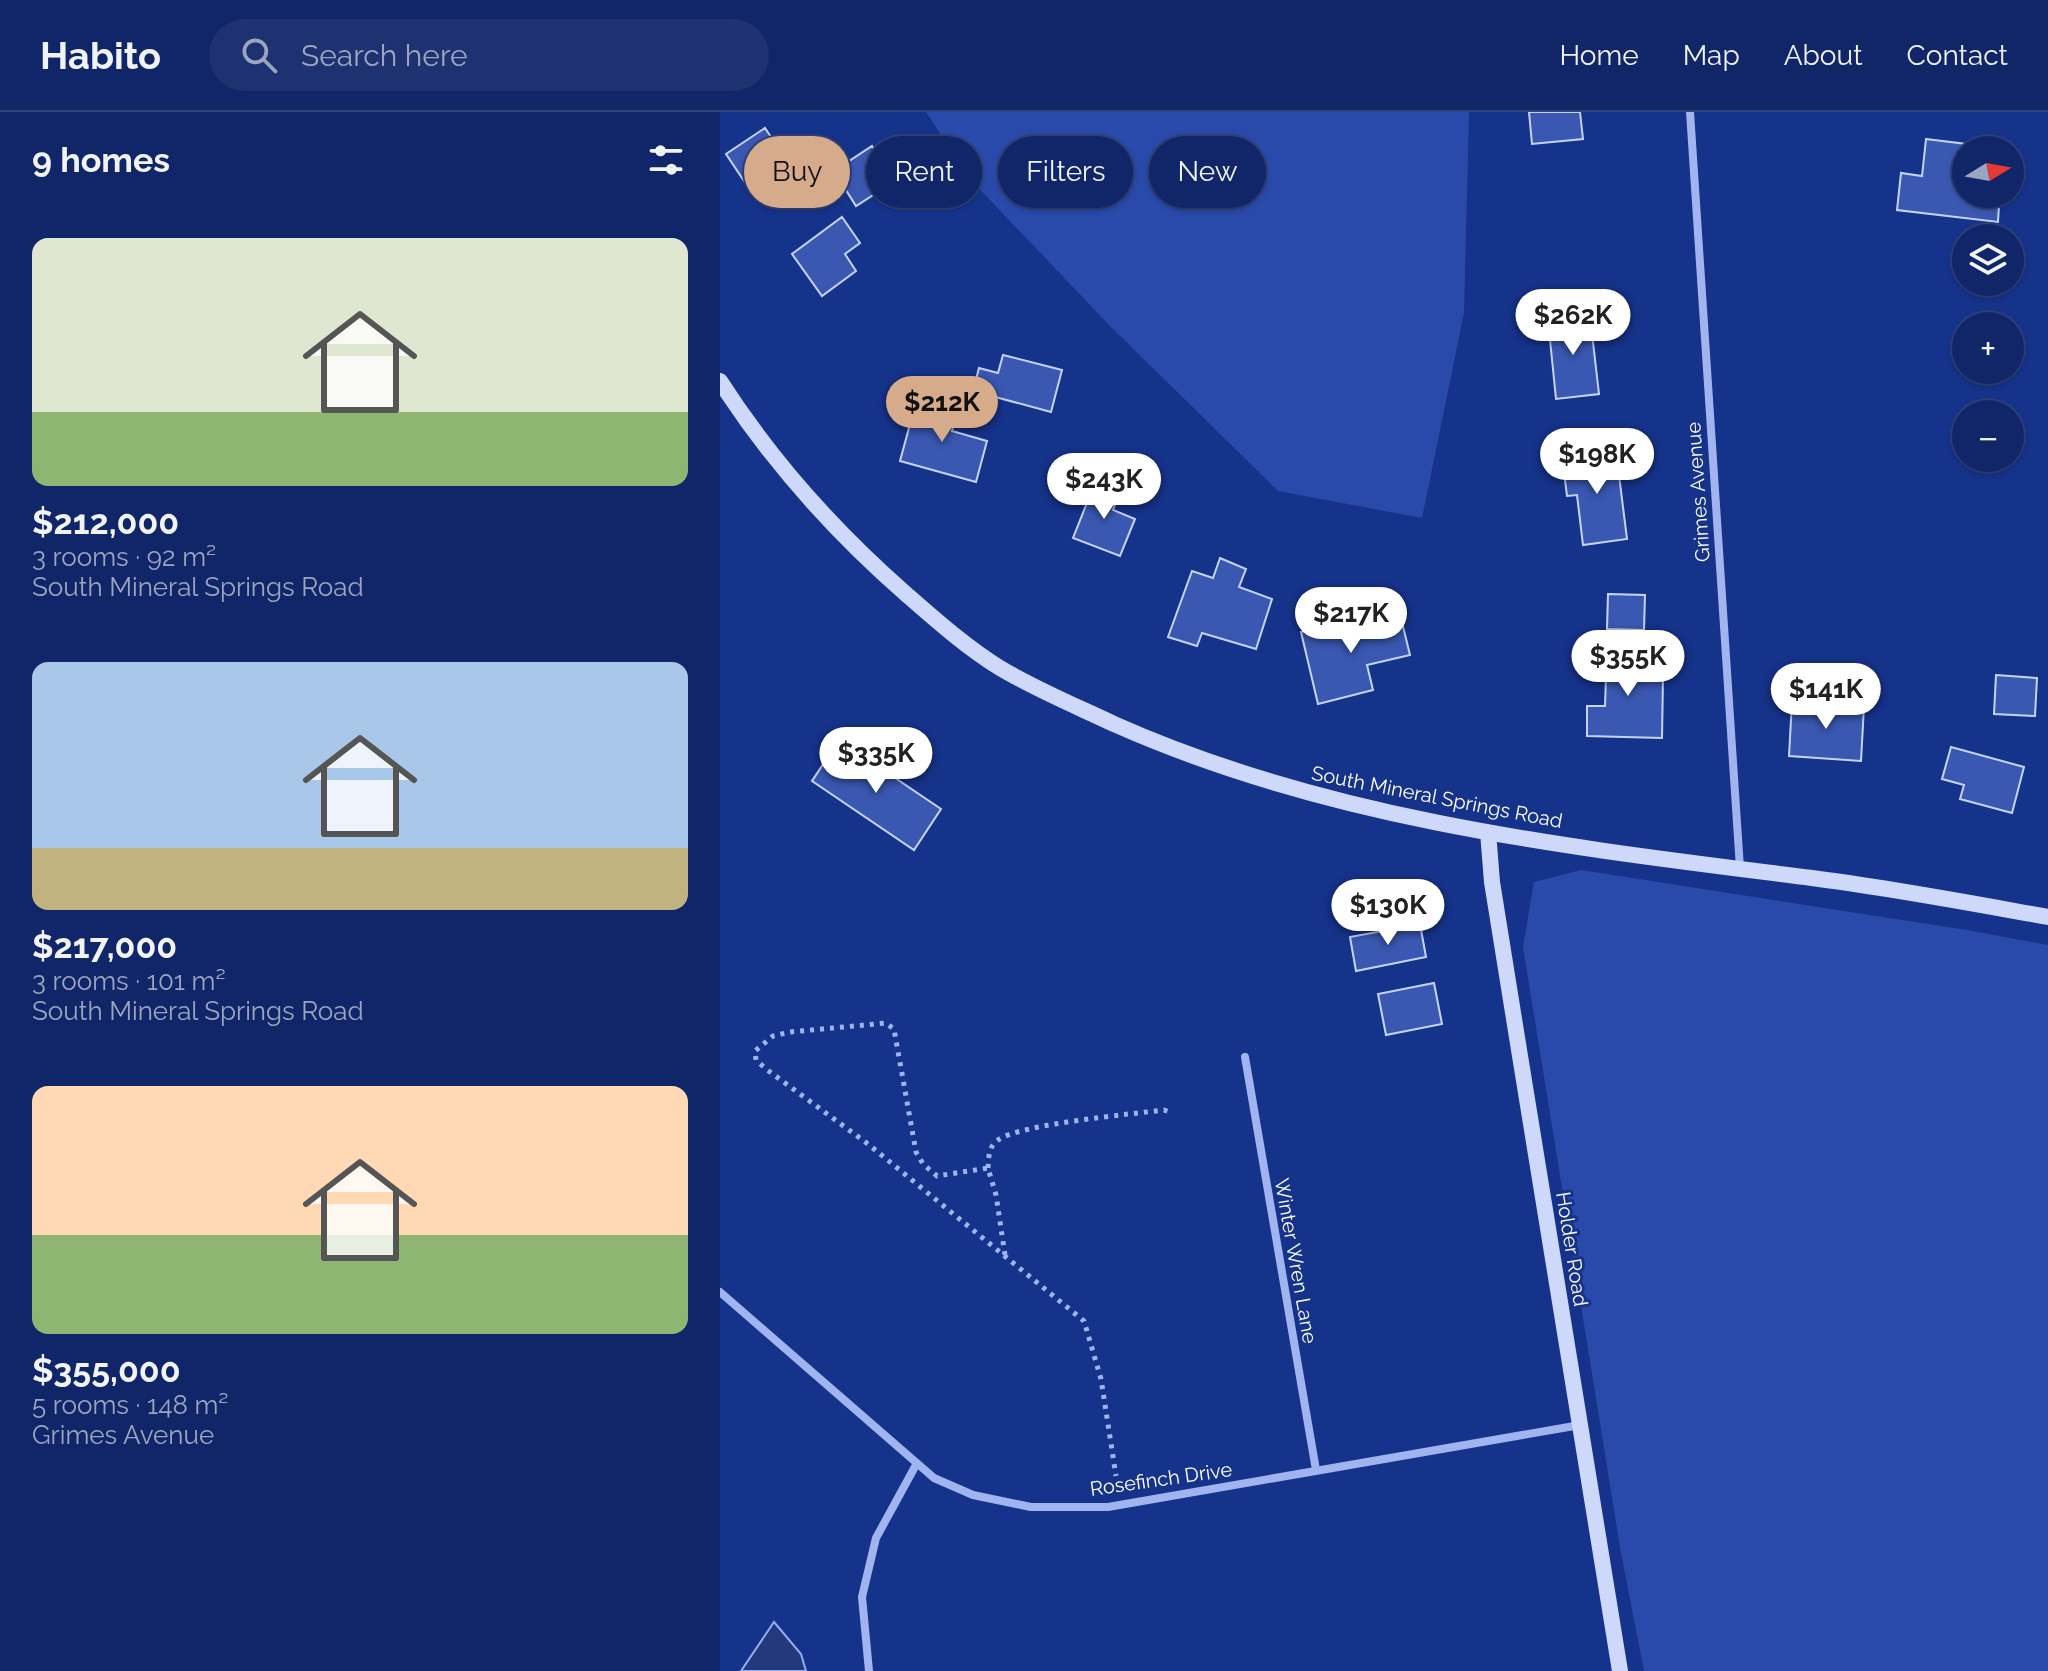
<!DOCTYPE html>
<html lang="en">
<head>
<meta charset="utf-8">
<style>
  body { margin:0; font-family:Raleway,sans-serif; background:#1e3271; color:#f1f3f6; height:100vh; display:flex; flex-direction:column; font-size:30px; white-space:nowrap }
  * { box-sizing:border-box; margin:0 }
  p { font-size:26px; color:#9ca5c0 }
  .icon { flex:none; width:44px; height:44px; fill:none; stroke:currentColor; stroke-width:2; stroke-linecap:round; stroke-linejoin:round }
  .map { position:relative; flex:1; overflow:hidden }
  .panel { display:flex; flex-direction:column; background:#102668; width:720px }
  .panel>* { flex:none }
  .banner { position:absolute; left:24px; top:24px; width:760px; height:72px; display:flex; gap:16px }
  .needle { width:52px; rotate:79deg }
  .controls { position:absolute; left:1232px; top:24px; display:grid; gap:16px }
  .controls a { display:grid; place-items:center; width:72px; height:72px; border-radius:50%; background:#102668; box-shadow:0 2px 6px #0004,0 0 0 2px #30437c; font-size:40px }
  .price { position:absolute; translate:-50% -68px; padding:0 18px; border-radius:28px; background:#fff; color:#222; font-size:26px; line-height:52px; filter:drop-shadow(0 2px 4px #0008) }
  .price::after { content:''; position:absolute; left:50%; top:48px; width:24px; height:18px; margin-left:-12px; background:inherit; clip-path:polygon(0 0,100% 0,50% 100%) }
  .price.selected { background:#d6ab8b; color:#111 }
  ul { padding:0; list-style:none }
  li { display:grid; align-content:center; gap:16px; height:424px; padding:0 32px }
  li span { display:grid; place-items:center; height:248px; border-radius:16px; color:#555 }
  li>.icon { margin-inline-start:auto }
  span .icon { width:144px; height:144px; fill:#fffc; stroke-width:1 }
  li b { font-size:34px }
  h2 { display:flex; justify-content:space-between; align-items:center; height:96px; padding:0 32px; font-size:34px }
  .chip { padding:0 28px; border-radius:36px; background:#102668; box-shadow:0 2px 6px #0004,0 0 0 2px #30437c; font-size:28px; line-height:72px }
  .chip.selected { background:#d6ab8b; color:#111 }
  header { display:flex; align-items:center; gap:48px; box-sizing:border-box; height:112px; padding:0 40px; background:#102668; border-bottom:2px solid #30437c }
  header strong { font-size:38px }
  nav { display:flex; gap:44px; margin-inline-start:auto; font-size:28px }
  .search { width:560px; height:72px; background:#1e3271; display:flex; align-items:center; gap:20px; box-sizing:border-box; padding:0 28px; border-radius:44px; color:#9ca5c0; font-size:30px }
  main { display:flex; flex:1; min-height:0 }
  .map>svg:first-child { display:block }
  .green { fill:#294aaa }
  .water { fill:#24397c; stroke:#92acf2; stroke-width:2 }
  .building { fill:#3a58b2; stroke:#c6d4fb; stroke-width:2 }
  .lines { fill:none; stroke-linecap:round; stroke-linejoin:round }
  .path { stroke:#a0b4ef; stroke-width:5; stroke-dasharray:4 6; stroke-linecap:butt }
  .street { stroke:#a0b4ef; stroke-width:8 }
  .secondary { stroke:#cdd8fa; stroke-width:16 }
  .labels { text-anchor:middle; stroke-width:6; stroke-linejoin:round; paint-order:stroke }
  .street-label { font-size:20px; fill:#fff; stroke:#16338b }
</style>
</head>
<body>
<header>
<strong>Habito</strong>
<div class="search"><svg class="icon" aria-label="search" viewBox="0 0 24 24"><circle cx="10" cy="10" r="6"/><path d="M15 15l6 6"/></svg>Search here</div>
<nav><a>Home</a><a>Map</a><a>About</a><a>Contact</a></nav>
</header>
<main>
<section class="panel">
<h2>9 homes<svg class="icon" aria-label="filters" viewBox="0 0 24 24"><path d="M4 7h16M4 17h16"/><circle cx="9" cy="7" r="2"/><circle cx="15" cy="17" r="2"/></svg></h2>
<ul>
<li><span style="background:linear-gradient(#dfe7d0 70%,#8fb573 0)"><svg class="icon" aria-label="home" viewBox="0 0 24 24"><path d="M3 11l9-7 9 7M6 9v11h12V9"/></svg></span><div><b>$212,000</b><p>3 rooms · 92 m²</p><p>South Mineral Springs Road</p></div></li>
<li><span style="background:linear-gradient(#a9c7e8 75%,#c2b280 0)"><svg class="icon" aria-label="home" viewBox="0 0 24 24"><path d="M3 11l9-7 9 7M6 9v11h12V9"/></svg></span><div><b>$217,000</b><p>3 rooms · 101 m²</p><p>South Mineral Springs Road</p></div></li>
<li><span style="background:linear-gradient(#ffd9b3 60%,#8fb573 0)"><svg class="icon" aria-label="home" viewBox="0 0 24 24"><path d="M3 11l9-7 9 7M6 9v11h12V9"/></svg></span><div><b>$355,000</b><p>5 rooms · 148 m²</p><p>Grimes Avenue</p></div></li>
</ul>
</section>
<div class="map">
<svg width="1328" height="1559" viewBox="0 0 1328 1559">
  <rect width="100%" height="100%" fill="#16338b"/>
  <path class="green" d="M206 0H749L744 201 702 406 558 379 390 214 249 66Z
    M861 758 1253 819 1328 833V1559H924L901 1441 803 835 814 770Z"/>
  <path class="water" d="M54 1510 81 1542 86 1559H21Z"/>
  <path class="building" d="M809 0H860L863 27 812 32Z
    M45 16 75 61 36 87 6 42Z
    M1206 27 1271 35V38H1246V82H1266L1265 92 1279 93 1278 110 1177 98 1181 61 1202 64Z
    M152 34 175 69 136 94 114 59Z
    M122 105 140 131 125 142 136 159 102 184 72 142Z
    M870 204 879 282 836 287 828 208Z
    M283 243 342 258 331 300 253 279 259 256 278 261Z
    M196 290 237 301 232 319 267 329 256 370 180 349Z
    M896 339 907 427 863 433 857 383 847 384 842 345Z
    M376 368 401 377 393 398 415 407 400 444 353 426Z
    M500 446 526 457 519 475 552 487 536 537 482 521 477 534 448 525 472 459 493 466Z
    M888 482 925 483 924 518 887 517Z
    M645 505 647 514 681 506 690 543 647 553 653 578 598 592 581 520Z
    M887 535H927L926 563 943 564 942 626 867 624V594H885Z
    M1276 563 1317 566 1315 604 1274 602Z
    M1072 589 1144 594 1141 649 1069 644Z
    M119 628 221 697 194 738 92 669Z
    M1231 635 1304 655 1292 701 1240 687 1244 673 1222 667Z
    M700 812 706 845 636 859 630 825Z
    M714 871 722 912 666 923 658 882Z"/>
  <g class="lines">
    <path class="path" d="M268 1056C269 1045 268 1035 278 1028 300 1012 412 1002 444 998L452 1001
      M285 1143 276 1083 268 1056 217 1064 203 1052 196 1040 174 917 166 911 70 920 53 924 35 939 36 948 46 957 148 1032 364 1209 381 1267 396 1364"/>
    <path class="street" d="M970 0 1020 756
      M525 945 596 1358
      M0 1180 214 1366 253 1383 311 1395H388L860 1313
      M149 1559 142 1485 156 1426 197 1351"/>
    <path class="secondary" d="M0 269C52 350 114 419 186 482 216 508 246 535 280 556 317 578 356 594 394 612 614 710 856 736 1092 766 1171 776 1250 791 1328 805
      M768 720 772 770 800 944 900 1559"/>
  </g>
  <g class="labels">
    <g class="street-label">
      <text transform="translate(978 380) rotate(-94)" y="7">Grimes Avenue</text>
      <text transform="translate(717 685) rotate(11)" y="7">South Mineral Springs Road</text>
      <text transform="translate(852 1137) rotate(81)" y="7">Holder Road</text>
      <text transform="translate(576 1149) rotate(80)" y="7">Winter Wren Lane</text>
      <text transform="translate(441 1367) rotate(-8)" y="7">Rosefinch Drive</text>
    </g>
  </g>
</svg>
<div class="controls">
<a><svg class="needle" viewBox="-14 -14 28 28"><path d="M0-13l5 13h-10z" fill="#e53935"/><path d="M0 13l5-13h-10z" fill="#9ca5c0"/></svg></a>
<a><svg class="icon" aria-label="layers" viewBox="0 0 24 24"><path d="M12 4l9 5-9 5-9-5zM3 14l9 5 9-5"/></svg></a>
<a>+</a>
<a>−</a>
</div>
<b class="price" style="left:853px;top:245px">$262K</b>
<b class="price selected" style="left:222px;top:332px">$212K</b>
<b class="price" style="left:877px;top:384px">$198K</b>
<b class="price" style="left:384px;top:409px">$243K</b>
<b class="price" style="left:631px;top:543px">$217K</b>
<b class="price" style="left:908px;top:586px">$355K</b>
<b class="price" style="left:1106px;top:619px">$141K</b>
<b class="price" style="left:156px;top:683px">$335K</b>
<b class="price" style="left:668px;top:835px">$130K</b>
<div class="banner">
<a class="chip selected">Buy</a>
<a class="chip">Rent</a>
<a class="chip">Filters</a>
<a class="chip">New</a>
</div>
</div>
</main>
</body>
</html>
